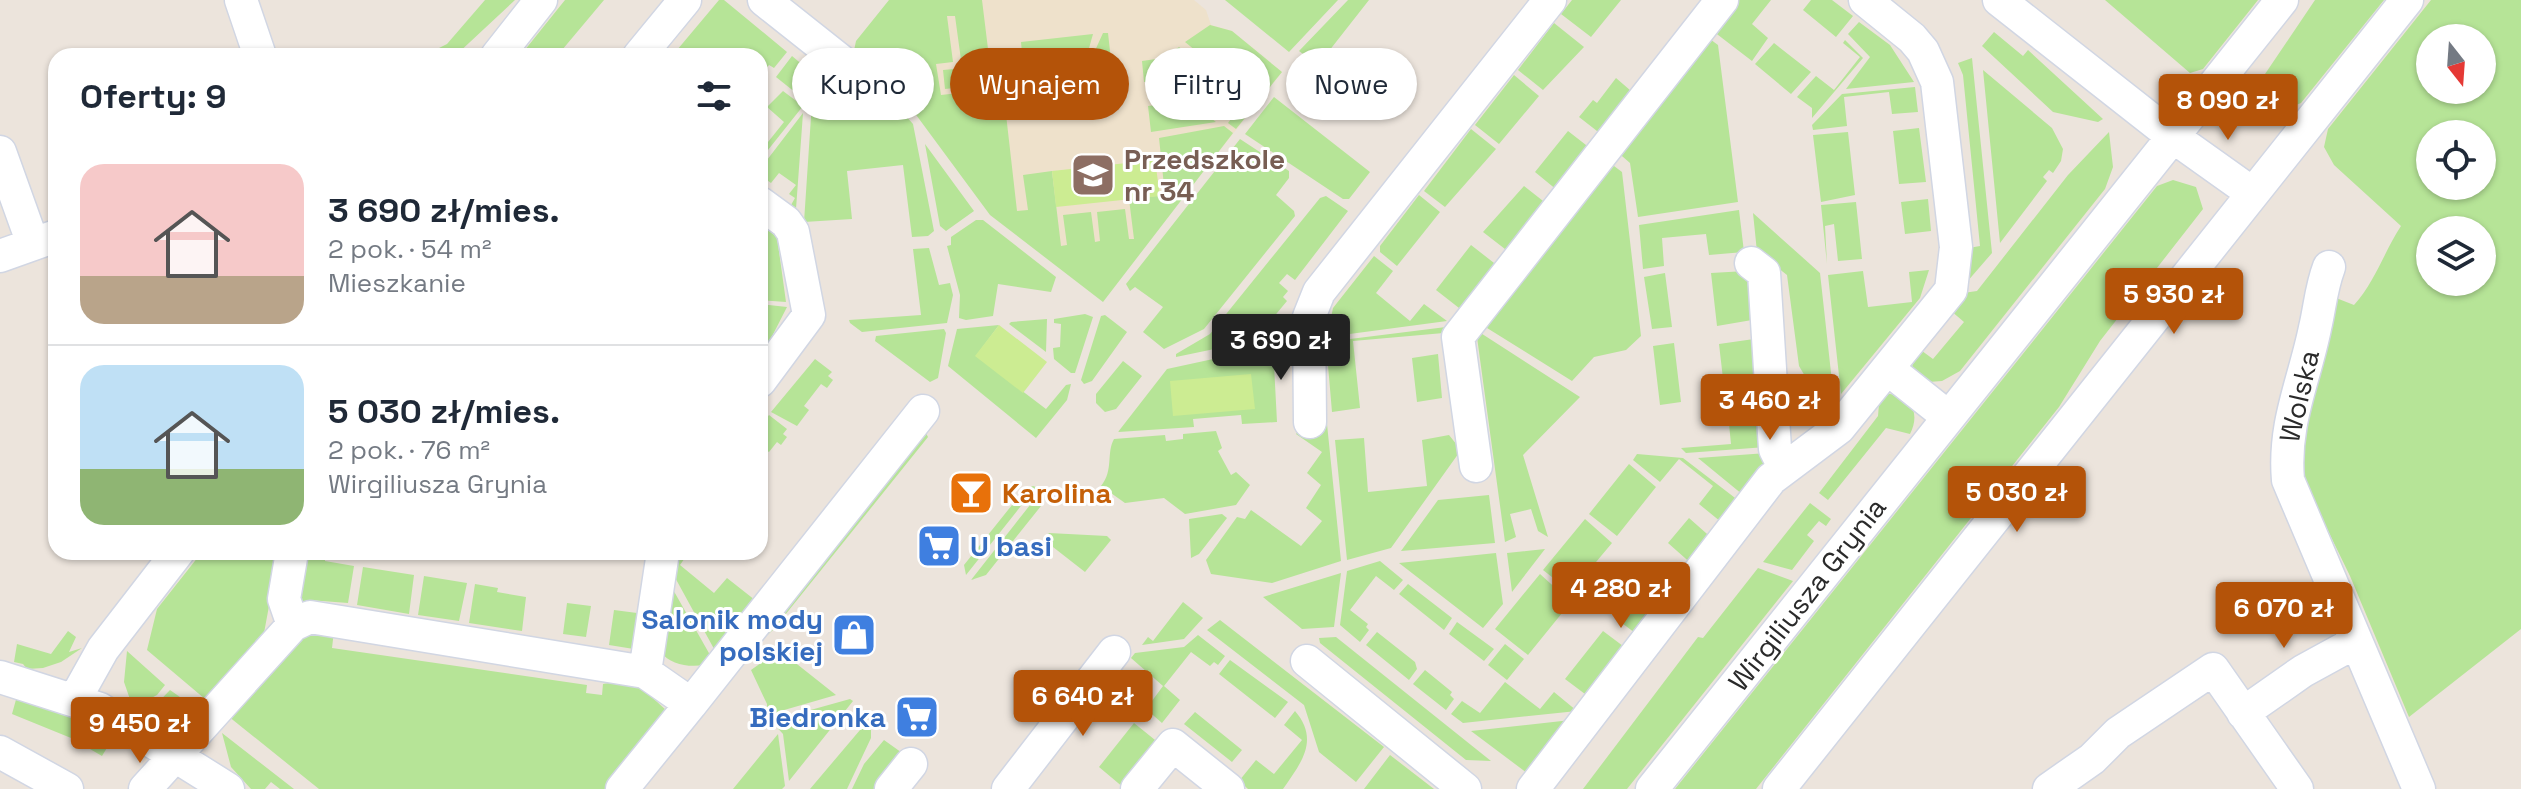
<!DOCTYPE html>
<html lang="pl">
<head>
<meta charset="utf-8">
<style>
  body { margin:0; font-family:"Space Grotesk",sans-serif; background:#f6f6f7; color:#1f2937; height:100vh; display:flex; flex-direction:column; font-size:30px; white-space:nowrap }
  * { box-sizing:border-box; margin:0 }
  p { font-size:26px; color:#747a83 }
  .icon { flex:none; width:44px; height:44px; fill:none; stroke:currentColor; stroke-width:2; stroke-linecap:round; stroke-linejoin:round }
  .map { position:relative; flex:1; overflow:hidden }
  .drawer { position:absolute; left:48px; top:48px; width:720px; height:512px; display:flex; flex-direction:column; background:#fff; border-radius:24px; box-shadow:0 2px 6px #0004 }
  .drawer>* { flex:none }
  .guide { position:absolute; left:792px; top:48px; width:760px; height:72px; display:flex; gap:16px }
  .needle { width:52px; rotate:163deg }
  .tools { position:absolute; left:2416px; top:24px; display:grid; gap:16px }
  .tools a { display:grid; place-items:center; width:80px; height:80px; border-radius:50%; background:#fff; box-shadow:0 2px 6px #0004; font-size:40px }
  .price { position:absolute; translate:-50% -68px; padding:0 18px; border-radius:8px; background:#b45309; color:#fff; font-size:26px; line-height:52px; filter:drop-shadow(0 2px 4px #0008) }
  .price::after { content:''; position:absolute; left:50%; top:48px; width:24px; height:18px; margin-left:-12px; background:inherit; clip-path:polygon(0 0,100% 0,50% 100%) }
  .price.current { background:#222; color:#fff }
  ul { padding:0; list-style:none }
  li { display:flex; align-items:center; gap:24px; height:200px; padding:0 32px }
  li+li { border-top:2px solid #e0e1e3 }
  li span { display:grid; place-items:center; flex:none; width:224px; height:160px; border-radius:24px; color:#555 }
  li>.icon { margin-inline-start:auto }
  span .icon { width:96px; height:96px; fill:#fffc; stroke-width:1 }
  li b { font-size:34px }
  h2 { display:flex; justify-content:space-between; align-items:center; height:96px; padding:0 32px; font-size:34px }
  .tag { padding:0 28px; border-radius:36px; background:#fff; box-shadow:0 2px 6px #0004; font-size:28px; line-height:72px }
  .tag.current { background:#b45309; color:#fff }
  .map>svg:first-child { display:block }
  .education { fill:#eee1cb }
  .green { fill:#b6e497; fill-rule:evenodd }
  .pitch { fill:#ccec92 }
  .lines { fill:none; stroke-linecap:round; stroke-linejoin:round }
  .minor-casing { stroke:#d1d6e3; stroke-width:35 }
  .minor { stroke:#fff; stroke-width:32 }
  .labels { text-anchor:middle; stroke-width:6; stroke-linejoin:round; paint-order:stroke }
  .education-label { font-size:28px; font-weight:bold; fill:#785e54; stroke:#fff; text-anchor:start }
  .street-label { font-size:28px; fill:#2a2a2a; stroke:#fff }
  .food-label { font-size:28px; font-weight:bold; fill:#c56008; stroke:#fff; text-anchor:start }
  .shop-label { font-size:28px; font-weight:bold; fill:#366cbe; stroke:#fff; text-anchor:end }
</style>
</head>
<body>
<div class="map">
<svg width="2521" height="789" viewBox="0 0 2521 789">
  <rect width="100%" height="100%" fill="#ece4dc"/>
  <path class="education" d="M906 0H1194L1206 10 1211 25 1232 31 1282 72 1106 294 990 207 983 144 865 52Z"/>
  <path class="green" d="M485 0H515L455 56H423L447 44Z
    M565 0H604L557 56H520Z
    M719 0H724L787 52 774 68 769 65 760 76V56H672Z
    M889 0H982L989 57 961 60 955 16H947L953 62 936 64 941 95 1003 88 1017 211 1028 210 1023 175 1052 171 1061 246 1067 245 1063 215 1091 212 1095 242 1100 241 1097 212 1125 209 1129 239H1134L1129 199 1165 195 1159 138 1224 126 1233 133 1103 302 990 215 911 108 852 60 856 41Z
    M1225 0H1338L1289 52Z
    M1348 0H1369L1318 65 1299 51Z
    M1572 0H1621L1591 37 1561 14Z
    M1732 0H1771L1752 24 1768 38 1752 61 1709 28Z
    M1811 0H1832L1853 16 1836 37 1803 10Z
    M2105 0H2258L2203 69 2190 73Z
    M2315 0H2384L2301 103 2291 107 2270 91 2265 74Z
    M2431 0H2521V629L2409 717 2350 576 2297 467 2331 296 2354 305C2375 282 2384 252 2401 226L2334 165 2324 147 2328 129ZM2430 38H2482V90H2430ZM2430 134H2482V186H2430ZM2430 230H2482V282H2430Z
    M1859 22 1890 45 1914 82 1846 89 1870 57 1848 34Z
    M1554 23 1584 47 1543 90 1518 70Z
    M1210 25 1232 31 1282 72 1236 129 1228 123 1249 94 1185 42Z
    M1994 32 2023 56 2028 50 2103 119 2098 122 2053 112 1982 46Z
    M1103 33H1108L1114 87 1101 82 1088 66Z
    M1093 34 1084 66 1074 67 1052 50 1022 53 1021 42Z
    M1703 34 1718 45 1738 202 1638 217 1630 163 1615 150Z
    M1845 40 1863 58 1812 118V108L1797 97 1816 76 1834 90 1860 57 1843 43Z
    M1774 43 1811 72 1791 94 1755 64Z
    M1179 47 1192 57 1174 79 1144 82 1142 61 1163 58Z
    M792 56 822 81 806 101 776 77Z
    M1972 58 1992 253 1966 283 1963 249 1980 246 1963 75 1958 63Z
    M846 65 896 105 913 124 934 231 928 236 912 237 903 165 847 171 852 219 804 222 812 102 838 68Z
    M1000 67 1002 83 945 89 943 70 954 69 955 72Z
    M1983 70 2052 128 2063 149 2061 161 2053 173 2049 170 2043 177 2047 181 2000 243Z
    M1087 72 1105 94 1115 99 1116 107 1039 116 1036 84 1056 76Z
    M1514 75 1539 96 1499 144 1475 125Z
    M1616 78 1638 97 1606 138 1579 117 1593 100 1597 103Z
    M1915 87 1918 112 1892 114 1889 92 1844 97 1847 126 1813 130 1812 125 1842 94Z
    M783 91 803 106 760 160V152L784 122 767 107Z
    M1274 97 1370 172 1349 199H1343L1245 134Z
    M1176 103 1198 120 1204 113 1216 122 1151 132 1148 106Z
    M803 113 796 209 791 205 795 198 789 194 796 185 779 173 771 183 760 175V169Z
    M1919 128 1926 182 1899 184 1893 131Z
    M1471 129 1496 149 1445 207 1424 191Z
    M1568 131 1595 152 1563 195 1535 172Z
    M1848 132 1855 195 1821 202 1813 135Z
    M2109 132 2113 167 2105 189 1960 371 1942 381 1928 382 1912 367 1918 348 1933 359 1964 322 1950 310 1963 293 1977 291 2068 175Z
    M1240 139 1289 171V178L1276 195 1294 211 1295 216 1204 329 1164 349 1143 332 1163 307 1135 287 1130 291 1126 284Z
    M925 144 974 211 946 231 940 226Z
    M1606 160 1622 172 1641 336 1626 350 1594 357 1572 381 1479 323Z
    M2173 180 2196 187 2203 209 2100 341 2059 407 1756 789H1675L2157 186Z
    M1524 186 1552 208 1514 256 1483 232Z
    M1419 195 1440 212 1397 266 1380 252V246Z
    M1326 196 1348 211 1295 280 1287 274 1279 283 1288 291 1283 297 1287 301 1272 319 1281 326 1272 337 1176 357V354L1210 334 1320 198Z
    M1928 199 1931 231 1905 234 1901 202Z
    M1856 202 1862 259 1838 261 1834 224 1825 226 1827 264 1821 205Z
    M1739 210 1744 252 1709 255 1706 234 1662 238 1664 266 1643 269 1639 225Z
    M1753 213 1820 273 1836 418 1832 422 1799 366 1787 275 1757 252Z
    M976 220H983L1056 277 1051 292 998 284 993 316 966 320 959 318 960 295 947 246 951 245V237Z
    M760 224 777 237 786 302 760 300Z
    M1471 245 1503 270 1468 315 1436 290Z
    M929 248 939 285 950 283 953 295 947 323 862 332 850 323 849 320 921 315 913 249Z
    M1374 256 1393 271 1376 293 1410 321 1424 304 1447 321 1327 337 1333 308Z
    M1929 270 1920 298 1841 394 1828 275 1863 271 1868 307 1912 302 1909 272Z
    M1746 271 1752 320 1717 326 1711 273Z
    M1665 273 1672 327 1652 329 1644 277Z
    M760 304 787 307 760 360Z
    M1085 314 1093 317 1075 373H1071L1054 359 1053 348 1060 347 1061 324 1054 323V319Z
    M1105 315 1127 332 1092 381 1084 384 1081 380 1101 316Z
    M1047 319 1046 352 1009 324 1011 322Z
    M999 325 976 356 1046 409 1066 385 1071 384 1067 400 1036 438 948 366 957 329Z
    M1454 326 1455 332 1353 341 1360 408 1332 412 1326 342Z
    M944 329 946 333 938 378 930 382 875 341 876 336Z
    M1476 330 1580 397 1523 455 1548 537 1538 531 1531 509 1510 514 1516 537 1505 542Z
    M1754 339 1761 389 1725 396 1719 344Z
    M1674 343 1681 402 1660 405 1653 346Z
    M1273 346 1277 422 1242 424 1241 415 1193 419 1194 427 1118 432 1167 369Z
    M1438 354 1442 398 1417 402 1412 358Z
    M815 359 832 372 828 376 833 380 827 388 821 384 804 406 809 410 797 426 771 412Z
    M1123 361 1142 376 1116 409 1105 412 1096 403V394Z
    M1885 394C1911 393 1921 413 1910 434L1886 428 1828 500 1819 493 1878 416 1879 404Z
    M1762 408 1766 447 1686 453 1681 448 1731 444 1728 414Z
    M769 415 787 429 783 434 787 437 781 445 777 442 769 452 764 449 760 454V426Z
    M1327 424 1341 561 1272 583 1211 574 1206 560 1237 517 1245 519 1251 510 1301 546 1322 521 1306 508 1321 485 1307 473 1322 452 1296 434 1303 426Z
    M925 431 928 437 773 630 755 646Z
    M1216 431 1222 448 1218 451 1231 475 1236 472 1250 485 1236 505 1185 514 1164 498 1125 503 1101 486C1114 470 1106 453 1114 439L1165 435 1166 441 1183 439V434Z
    M1449 435 1461 450 1391 548 1347 560 1335 440 1364 438 1368 492 1427 486 1422 440Z
    M1767 453 1764 471 1748 499 1698 458Z
    M1637 454 1683 458 1743 504 1726 526 1699 504 1713 486 1679 459 1660 482 1633 460Z
    M1629 464 1656 487 1617 536 1589 514Z
    M1033 486 1036 487 966 575 964 565 1024 490Z
    M1041 491V506L986 575 971 580Z
    M1489 495 1495 543 1401 551 1438 500Z
    M1810 503 1831 519 1826 526 1819 521 1807 535 1814 541 1792 570 1763 562Z
    M1222 514 1227 518 1199 554 1191 558 1189 519Z
    M1689 518 1715 541 1694 566 1668 543Z
    M1585 519 1612 543 1591 568 1595 572 1576 596 1543 570Z
    M1049 533 1107 536 1111 540 1085 572 1044 540Z
    M1545 549 1512 592 1507 553Z
    M202 552H279L264 633 205 699 147 650 157 609Z
    M299 552H325V561L354 566 348 603 309 600 293 605Z
    M675 552H689L680 565 714 593 727 578 760 604 719 658 672 572Z
    M1496 553 1503 604 1483 628 1399 563Z
    M1380 561 1403 580 1394 590 1376 576 1350 610 1368 624 1366 627 1369 630 1360 642 1340 625 1347 571Z
    M363 567 414 575 409 614 357 605Z
    M1758 568 1793 581 1627 789H1583L1698 637 1703 638Z
    M1644 572 1672 594 1639 636 1614 617Z
    M1341 573 1334 627 1302 629 1263 597Z
    M1540 574 1571 602 1528 655 1495 629Z
    M424 576 467 583 459 621 418 615Z
    M667 579 714 662C698 669 671 667 661 652Z
    M475 584 498 588 497 592 526 597 522 631 469 623Z
    M1408 584 1452 618 1444 630 1399 594Z
    M641 586 650 588 640 650 609 645 614 610 637 613Z
    M1183 602 1203 618 1184 639 1142 645 1148 637 1153 641Z
    M567 603 591 606 586 637 563 634Z
    M1220 620 1384 747 1356 782 1319 752 1304 705 1207 630Z
    M1457 622 1494 649 1484 661 1449 634Z
    M68 631 76 637 69 652 82 648 61 662 43 668 27 669 23 664 14 662 17 644 51 654Z
    M334 631 332 648 587 685 586 693 602 695 603 684 632 679 667 711 609 789H319L228 716 302 632Z
    M1603 631 1627 649 1589 697 1565 679Z
    M1377 632 1415 662 1417 669 1409 680 1366 645Z
    M1198 635 1225 656 1218 665 1214 662 1210 666 1191 652 1164 686 1180 700 1162 723 1146 709 1163 686 1131 658 1135 653 1184 647Z
    M1336 637 1491 761 1466 760 1320 643 1319 638Z
    M1505 644 1524 659 1507 680 1488 665Z
    M127 651 165 685 157 695 133 708 124 682Z
    M778 651 783 653 836 695 767 715V704L751 670Z
    M1230 660 1288 702 1275 718 1219 674Z
    M1425 670 1452 692 1450 695 1454 699 1446 710 1413 684Z
    M1505 682 1540 709 1554 692 1577 711 1463 723 1451 714 1462 701 1480 713Z
    M170 690 200 711C182 722 163 729 144 717Z
    M17 696 74 715 116 733 102 756 71 738 12 714Z
    M850 699 853 701 789 781 783 734 771 721Z
    M1295 711C1320 740 1301 763 1283 789H1248L1239 781 1256 760 1274 774 1302 740 1284 725Z
    M1195 712 1242 750 1232 762 1184 724Z
    M871 717V738L847 789H810Z
    M1571 720 1527 773 1471 731Z
    M1134 723 1160 744 1124 788 1099 767Z
    M222 733 294 789H280L271 782 265 789H251L231 767Z
    M778 734 785 786 782 789H733Z
    M884 740 905 755 878 789H852L864 764Z
    M1390 755 1434 789H1364Z"/>
  <path class="pitch" d="M1155 160 1160 196 1056 207 1052 171Z
    M999 325 1047 362 1023 393 975 356Z
    M1251 374 1255 409 1173 416 1170 381Z"/>
  <g class="lines">
    <g class="minor-casing">
      <path id="minor" d="M241 0 260 56
        M764 0 841 61
        M1999 0 2172 136 2252 193
        M497 56 541 0
        M639 56 685 0
        M0 152 33 244
        M760 203 786 222 793 232 809 315 760 381
        M0 256 56 236
        M1751 263 1764 273 1775 449 1784 467
        M2329 267C2321 288 2320 307 2315 328 2304 382 2283 423 2288 480L2419 789
        M1888 369 1947 416
        M1310 422 1309 317 1319 292 1550 0
        M1476 466 1458 337 1722 0
        M292 552 284 599 293 625
        M1307 661 1465 789
        M645 672 663 552
        M0 677 100 709 228 789
        M75 699 103 649 178 552
        M2243 713 2303 671 2356 642
        M0 752 67 789
        M145 789 293 625 310 617 645 672 691 704 923 411
        M622 789 691 704
        M891 789 911 764
        M1008 789 1114 652
        M1137 789 1173 745 1228 789
        M1533 789 1771 479 1839 428 1951 290 1956 247 1937 82 1923 51 1912 38 1865 0
        M1652 789 2282 0
        M1779 789 2407 0
        M2049 789 2092 759 2118 733 2213 669 2297 789"/>
    </g>
    <use href="#minor" class="minor"/>
  </g>
  <defs>
    <g id="school-square" transform="scale(2.3)"><rect x="-9" y="-9" width="18" height="18" rx="4" fill="#8d6e63" stroke="#fff"/><path d="M0-5L7-2L0 1L-7-2ZM-4 1L0 2.5L4 1V4Q0 6-4 4Z" fill="#fff"/></g>
    <g id="bar-square" transform="scale(2.3)"><rect x="-9" y="-9" width="18" height="18" rx="4" fill="#e8710a" stroke="#fff"/><path d="M-6-5H6L.8 .8V4.5H3.5V6h-7V4.5H-.8V.8Z" fill="#fff"/></g>
    <g id="supermarket-square" transform="scale(2.3)"><rect x="-9" y="-9" width="18" height="18" rx="4" fill="#3f7fe0" stroke="#fff"/><path d="M-6-5.5h2.5l.6 2H6L4.5 2H-2.5L-4.4-4H-6ZM-1.5 3.2a1.3 1.3 0 1 0 .1 0ZM3 3.2a1.3 1.3 0 1 0 .1 0Z" fill="#fff"/></g>
    <g id="shop-square" transform="scale(2.3)"><rect x="-9" y="-9" width="18" height="18" rx="4" fill="#3f7fe0" stroke="#fff"/><path d="M-5-2.5h2.3a2.7 3.5 0 0 1 5.4 0H5L5.5 6h-11ZM-1.5-2.5h3a1.5 2.3 0 0 0-3 0Z" fill="#fff"/></g>
  </defs>
  <g fill-rule="evenodd">
    <use href="#school-square" x="1093" y="175"/>
    <use href="#bar-square" x="971" y="493"/>
    <use href="#supermarket-square" x="939" y="546"/>
    <use href="#shop-square" x="854" y="635"/>
    <use href="#supermarket-square" x="917" y="717"/>
  </g>
  <g class="labels">
    <g class="education-label">
      <text x="1124" y="169">Przedszkole<tspan x="1124" dy="32">nr 34</tspan></text>
    </g>
    <g class="street-label">
      <text transform="translate(2299 396) rotate(-77)" y="10">Wolska</text>
      <text transform="translate(1807 594) rotate(-52)" y="10">Wirgiliusza Grynia</text>
    </g>
    <g class="food-label">
      <text x="1002" y="503">Karolina</text>
    </g>
    <g class="shop-label">
      <text x="970" y="556" text-anchor="start">U basi</text>
      <text x="823" y="629">Salonik mody<tspan x="823" dy="32">polskiej</tspan></text>
      <text x="886" y="727">Biedronka</text>
    </g>
  </g>
</svg>
<div class="tools">
<a><svg class="needle" viewBox="-14 -14 28 28"><path d="M0-13l5 13h-10z" fill="#e53935"/><path d="M0 13l5-13h-10z" fill="#747a83"/></svg></a>
<a><svg class="icon" aria-label="locate" viewBox="0 0 24 24"><circle cx="12" cy="12" r="6"/><path d="M12 2v4M12 18v4M2 12h4M18 12h4"/></svg></a>
<a><svg class="icon" aria-label="layers" viewBox="0 0 24 24"><path d="M12 4l9 5-9 5-9-5zM3 14l9 5 9-5"/></svg></a>
</div>
<b class="price" style="left:2228px;top:142px">8 090 zł</b>
<b class="price" style="left:2174px;top:336px">5 930 zł</b>
<b class="price current" style="left:1281px;top:382px">3 690 zł</b>
<b class="price" style="left:1770px;top:442px">3 460 zł</b>
<b class="price" style="left:2017px;top:534px">5 030 zł</b>
<b class="price" style="left:1621px;top:630px">4 280 zł</b>
<b class="price" style="left:2284px;top:650px">6 070 zł</b>
<b class="price" style="left:1083px;top:738px">6 640 zł</b>
<b class="price" style="left:140px;top:765px">9 450 zł</b>
<div class="guide">
<a class="tag">Kupno</a>
<a class="tag current">Wynajem</a>
<a class="tag">Filtry</a>
<a class="tag">Nowe</a>
</div>
<section class="drawer">
<h2>Oferty: 9<svg class="icon" aria-label="filters" viewBox="0 0 24 24"><path d="M4 7h16M4 17h16"/><circle cx="9" cy="7" r="2"/><circle cx="15" cy="17" r="2"/></svg></h2>
<ul>
<li><span style="background:linear-gradient(#f6c9c9 70%,#b9a48a 0)"><svg class="icon" aria-label="home" viewBox="0 0 24 24"><path d="M3 11l9-7 9 7M6 9v11h12V9"/></svg></span><div><b>3 690 zł/mies.</b><p>2 pok. · 54 m²</p><p>Mieszkanie</p></div></li>
<li><span style="background:linear-gradient(#bfe0f5 65%,#8fb573 0)"><svg class="icon" aria-label="home" viewBox="0 0 24 24"><path d="M3 11l9-7 9 7M6 9v11h12V9"/></svg></span><div><b>5 030 zł/mies.</b><p>2 pok. · 76 m²</p><p>Wirgiliusza Grynia</p></div></li>
</ul>
</section>
</div>
</body>
</html>
